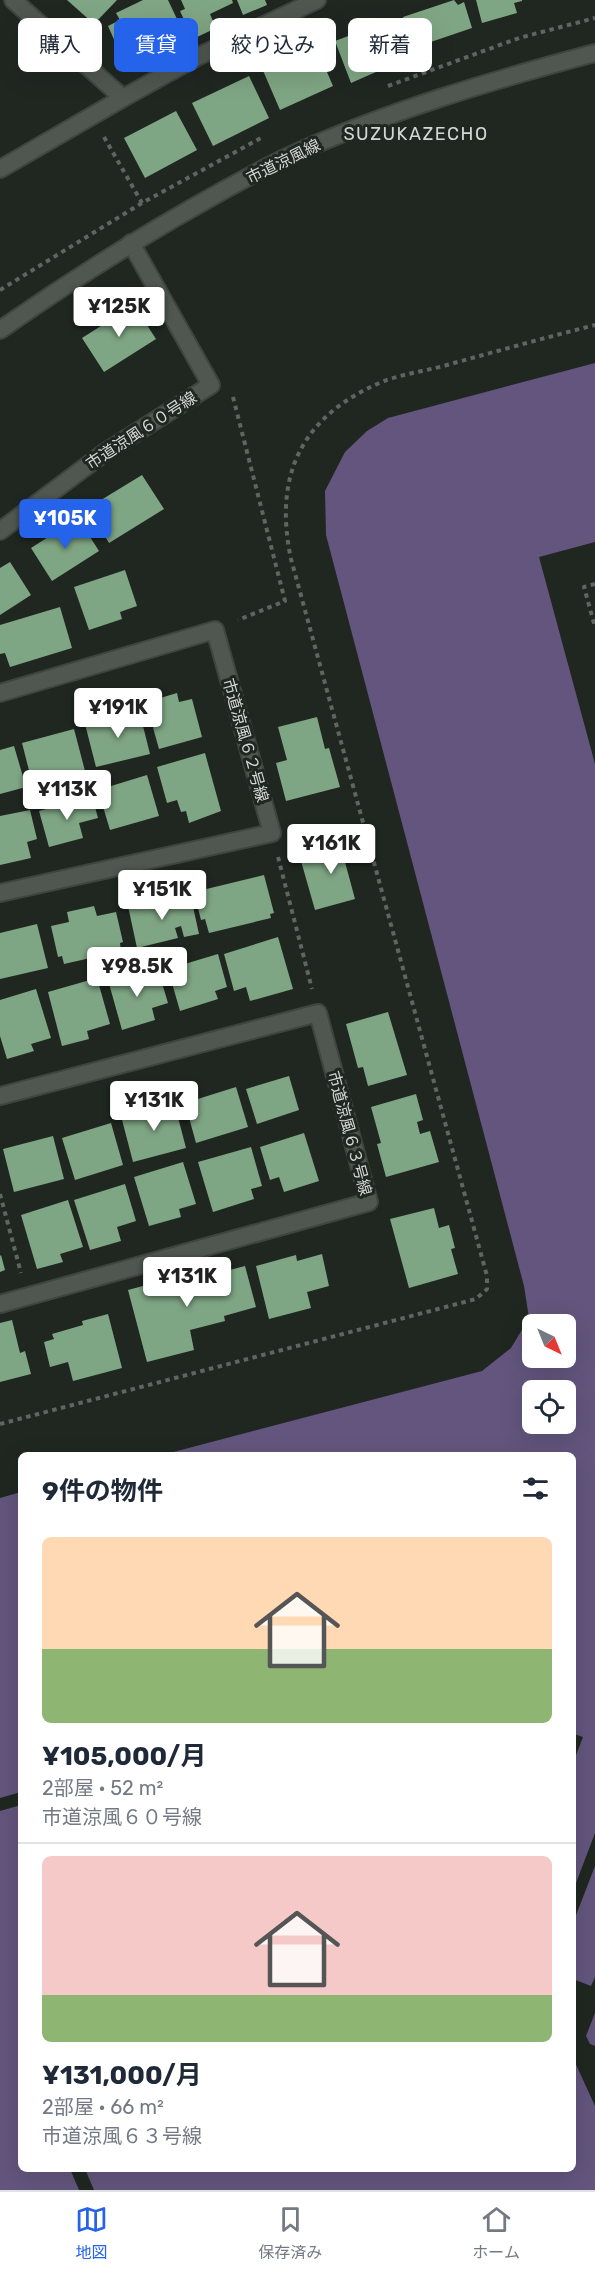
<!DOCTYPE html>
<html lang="ja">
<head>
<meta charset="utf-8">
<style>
  body { margin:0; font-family:Rubik,"Noto Sans JP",sans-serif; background:#f6f6f7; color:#1f2937; height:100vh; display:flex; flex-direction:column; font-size:22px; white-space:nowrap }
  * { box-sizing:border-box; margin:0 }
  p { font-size:20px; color:#747a83 }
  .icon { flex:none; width:33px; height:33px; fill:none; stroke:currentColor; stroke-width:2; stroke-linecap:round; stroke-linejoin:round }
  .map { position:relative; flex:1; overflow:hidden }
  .sheet { position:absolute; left:18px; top:1452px; width:558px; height:720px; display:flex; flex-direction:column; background:#fff; border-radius:9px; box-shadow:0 6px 24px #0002 }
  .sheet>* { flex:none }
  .top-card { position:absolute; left:18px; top:18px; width:560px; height:54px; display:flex; gap:12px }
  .needle { width:39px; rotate:137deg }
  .tools { position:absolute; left:522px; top:1314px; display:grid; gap:12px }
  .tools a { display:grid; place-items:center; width:54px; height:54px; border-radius:9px; background:#fff; box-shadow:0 6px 24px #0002; font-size:30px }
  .price { position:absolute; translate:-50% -51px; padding:0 14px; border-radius:6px; background:#fff; color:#222; font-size:20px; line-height:39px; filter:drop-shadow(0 2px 3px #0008) }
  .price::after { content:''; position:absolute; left:50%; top:36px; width:18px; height:14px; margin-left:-9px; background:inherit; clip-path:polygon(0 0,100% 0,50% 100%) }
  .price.on { background:#2563eb; color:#fff }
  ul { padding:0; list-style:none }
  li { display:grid; align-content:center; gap:12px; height:318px; padding:0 24px }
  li+li { border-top:2px solid #e0e1e3 }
  li span { display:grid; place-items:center; height:186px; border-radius:9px; color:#555 }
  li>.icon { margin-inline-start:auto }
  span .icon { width:108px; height:108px; fill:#fffc; stroke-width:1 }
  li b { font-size:26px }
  h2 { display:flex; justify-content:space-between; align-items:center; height:72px; padding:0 24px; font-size:26px }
  .chip { padding:0 21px; border-radius:9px; background:#fff; box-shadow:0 6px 24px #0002; font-size:21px; line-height:54px }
  .chip.on { background:#2563eb; color:#fff }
  .dock { display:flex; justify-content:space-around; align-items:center; height:84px; border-top:2px solid #e0e1e3; background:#fff; font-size:16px; color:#747a83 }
  .dock a { display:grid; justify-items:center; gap:3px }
  .dock .on { color:#2563eb }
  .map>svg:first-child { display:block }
  .water { fill:#63557d; fill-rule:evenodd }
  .pier { fill:#202721 }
  .building { fill:#7fa684 }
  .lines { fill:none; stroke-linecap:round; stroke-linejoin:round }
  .minor-casing { stroke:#3f443f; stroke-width:20 }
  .tertiary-casing { stroke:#3f443f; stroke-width:20 }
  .path { stroke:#5f6560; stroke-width:4; stroke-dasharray:4.5 4.5; stroke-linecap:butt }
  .minor { stroke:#4f5750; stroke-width:16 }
  .tertiary { stroke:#4f5750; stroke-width:16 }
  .labels { text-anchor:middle; stroke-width:6; stroke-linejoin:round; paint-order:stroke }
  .street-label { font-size:16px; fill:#d4d8d4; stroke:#202721 }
  .neighbourhood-label { font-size:18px; letter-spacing:1.5px; fill:#d4d8d4; stroke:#202721 }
</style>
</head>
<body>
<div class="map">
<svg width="595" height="2190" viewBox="0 0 595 2190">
  <rect width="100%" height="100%" fill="#202721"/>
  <path class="water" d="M595 363V542L539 557 595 764V2190H0V1498L21 1492V2169H573V1455H162L482 1371 511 1348 529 1318 524 1286 326 535 325 491 345 452 367 431 388 418ZM532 1324H566V1358H532ZM532 1390H566V1424H532Z"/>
  <path class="pier" d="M574 1734 583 1737 573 1763V1735Z
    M21 1792V1805L0 1811V1798Z
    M595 1833V1866L573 1923V1891Z
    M595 1977V2013L586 2036 590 2044 595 2046V2106L573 2058V1979L591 1986Z
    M70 2169H85L94 2190H79Z"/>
  <path class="building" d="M67 0H117L94 24Z
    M143 0H168L177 19 158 27 167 45 124 62 108 26 120 20 116 13Z
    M181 0H232L233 3 210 14 216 28 193 39 180 11 185 9Z
    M237 0H265L267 5 243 15Z
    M454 0 458 5 464 2 472 28 413 48 403 17Z
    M476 0H522V1L514 3 517 13 482 23Z
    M375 26 377 30 388 26 401 61 351 83 335 41Z
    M310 45 313 51 317 49 333 86 280 110 261 66Z
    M249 76 269 118 213 146 192 103Z
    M176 111 197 150 145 178 124 138Z
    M134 305 156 339 104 372 82 338Z
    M142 475 164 509 109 543 88 508Z
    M78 518 99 551 52 581 31 548Z
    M10 562 31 595 0 615V568Z
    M125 570 137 606 120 612 122 619 89 630 74 587Z
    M60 607 72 648 10 667 5 653 0 654V625Z
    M177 693 179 702 192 699 202 737 159 749 147 706 158 703 157 699Z
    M139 710 150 754 96 767 85 724Z
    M317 717 325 749 329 748 340 787 286 801 276 763 287 760 278 727Z
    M74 729 85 771 33 786 22 743Z
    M14 746 26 787 0 794V750Z
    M205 753 221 811 189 823 186 811 181 812 177 800 167 803 157 767Z
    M147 775 159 816 110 830 98 790Z
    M92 796 98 818 79 823 83 838 49 847 39 811Z
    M30 810 37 839 27 842 31 858 0 865V816Z
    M352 833 358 858 345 862 355 899 315 910 301 861 340 850 336 838Z
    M264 875 274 913 270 914 271 918 209 933 205 919 201 920 194 892Z
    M175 895 177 906 192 902 199 934 184 937 181 926 175 928 178 938 137 948 128 906Z
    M94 906 97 916 116 912 123 942 120 943 121 951 64 964 62 956 58 957 51 926 69 922 67 912Z
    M37 924 48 968 0 979V933Z
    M278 937 293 989 250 1001 246 987 234 991 224 954Z
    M218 954 227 987 215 991 218 999 180 1011 168 969Z
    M142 970 144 977 159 973 168 1003 152 1008 155 1020 122 1030 108 980Z
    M97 978 110 1024 87 1031 89 1039 62 1046 48 992Z
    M36 989 51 1038 31 1044 34 1051 7 1059 0 1036V1000Z
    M388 1012 407 1075 368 1086 363 1067 358 1068 346 1024Z
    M289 1076 299 1110 257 1124 246 1089Z
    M236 1087 248 1127 196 1143 185 1103Z
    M416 1094 423 1120 417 1122 420 1134 430 1131 439 1162 386 1177 377 1144 381 1143 371 1107Z
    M174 1102 186 1148 133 1162 121 1116Z
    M111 1123 123 1165 75 1180 62 1138Z
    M304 1133 319 1181 284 1192 279 1177 270 1180 260 1147Z
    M53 1136 64 1179 14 1192 3 1149Z
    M251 1147 262 1186 251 1189 254 1199 213 1212 198 1162Z
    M183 1162 196 1204 179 1209 181 1217 149 1226 134 1177Z
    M125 1184 136 1221 117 1227 121 1241 90 1250 74 1200Z
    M68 1200 83 1247 60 1254 63 1262 37 1269 21 1215Z
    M434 1208 439 1228 449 1225 455 1248 451 1249 458 1274 409 1288 390 1219Z
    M322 1254 329 1286 307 1292 311 1308 269 1319 256 1266 296 1255 297 1261Z
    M1 1255 5 1270 0 1272V1256Z
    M220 1265 222 1272 245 1266 256 1307 224 1316 225 1321 190 1330 194 1350 147 1362 128 1290Z
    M108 1314 122 1368 73 1381 68 1362 50 1367 44 1342 54 1339 52 1334 83 1325 82 1321Z
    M12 1320 20 1353 25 1351 31 1374 0 1382V1323Z"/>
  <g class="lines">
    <g class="minor-casing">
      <path id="minor" d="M13 0 123 98 197 57 317 0
        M0 169 123 98
        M0 531 104 453 211 385 131 243
        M0 693 215 630 272 833 0 893
        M0 1096 318 1013 369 1202 0 1304"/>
    </g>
    <g class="tertiary-casing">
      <path id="tertiary" d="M0 330C73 279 146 233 224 190 245 179 267 166 289 156 388 111 490 81 595 53"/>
    </g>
    <path class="path" d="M388 86 519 38 595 18
      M104 137 142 203
      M0 290 142 203 261 138
      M233 397 285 601 238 620
      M595 584 584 587 595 627
      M278 857 312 989
      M0 1194 21 1273
      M0 1424 476 1299 487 1289V1276L291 559C273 474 302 415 384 381 406 373 432 370 454 363 501 350 548 337 595 325"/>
    <use href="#minor" class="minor"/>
    <use href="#tertiary" class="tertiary"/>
  </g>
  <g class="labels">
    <g class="street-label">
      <text transform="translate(283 161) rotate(-26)" y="6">市道涼風線</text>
      <text transform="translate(141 430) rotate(-33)" y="6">市道涼風６０号線</text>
      <text transform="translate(246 740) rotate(74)" y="6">市道涼風６２号線</text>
      <text transform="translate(350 1133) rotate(75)" y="6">市道涼風６３号線</text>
    </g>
    <g class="neighbourhood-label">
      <text x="416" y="140">SUZUKAZECHO</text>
    </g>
  </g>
</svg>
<div class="tools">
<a><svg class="needle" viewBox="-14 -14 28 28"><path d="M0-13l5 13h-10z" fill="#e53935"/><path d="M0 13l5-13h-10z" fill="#747a83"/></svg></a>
<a><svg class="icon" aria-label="locate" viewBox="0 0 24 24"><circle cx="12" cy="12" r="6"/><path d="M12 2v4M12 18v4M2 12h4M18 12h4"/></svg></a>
</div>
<b class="price" style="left:119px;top:338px">¥125K</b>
<b class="price on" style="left:65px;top:550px">¥105K</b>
<b class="price" style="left:118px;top:739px">¥191K</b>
<b class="price" style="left:67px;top:821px">¥113K</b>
<b class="price" style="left:331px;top:875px">¥161K</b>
<b class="price" style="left:162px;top:921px">¥151K</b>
<b class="price" style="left:137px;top:998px">¥98.5K</b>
<b class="price" style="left:154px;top:1132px">¥131K</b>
<b class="price" style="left:187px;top:1308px">¥131K</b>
<div class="top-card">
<a class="chip">購入</a>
<a class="chip on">賃貸</a>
<a class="chip">絞り込み</a>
<a class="chip">新着</a>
</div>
<section class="sheet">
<h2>9件の物件<svg class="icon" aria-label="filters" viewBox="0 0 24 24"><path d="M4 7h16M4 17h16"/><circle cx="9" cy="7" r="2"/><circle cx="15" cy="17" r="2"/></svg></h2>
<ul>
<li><span style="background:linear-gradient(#ffd9b3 60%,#8fb573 0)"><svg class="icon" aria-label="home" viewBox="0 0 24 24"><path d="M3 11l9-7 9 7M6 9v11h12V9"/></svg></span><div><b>¥105,000/月</b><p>2部屋 · 52 m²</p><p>市道涼風６０号線</p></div></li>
<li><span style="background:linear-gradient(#f6c9c9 75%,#8fb573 0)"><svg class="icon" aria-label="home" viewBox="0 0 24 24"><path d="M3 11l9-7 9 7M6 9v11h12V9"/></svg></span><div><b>¥131,000/月</b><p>2部屋 · 66 m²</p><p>市道涼風６３号線</p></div></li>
</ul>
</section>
</div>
<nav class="dock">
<a class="on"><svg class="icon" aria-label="map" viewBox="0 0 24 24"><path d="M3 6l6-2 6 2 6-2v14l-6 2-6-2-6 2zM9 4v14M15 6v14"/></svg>地図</a>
<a><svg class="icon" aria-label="saved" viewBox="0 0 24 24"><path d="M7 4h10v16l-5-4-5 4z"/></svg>保存済み</a>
<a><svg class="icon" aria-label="home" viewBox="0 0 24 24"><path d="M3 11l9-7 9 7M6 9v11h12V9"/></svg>ホーム</a>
</nav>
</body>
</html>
